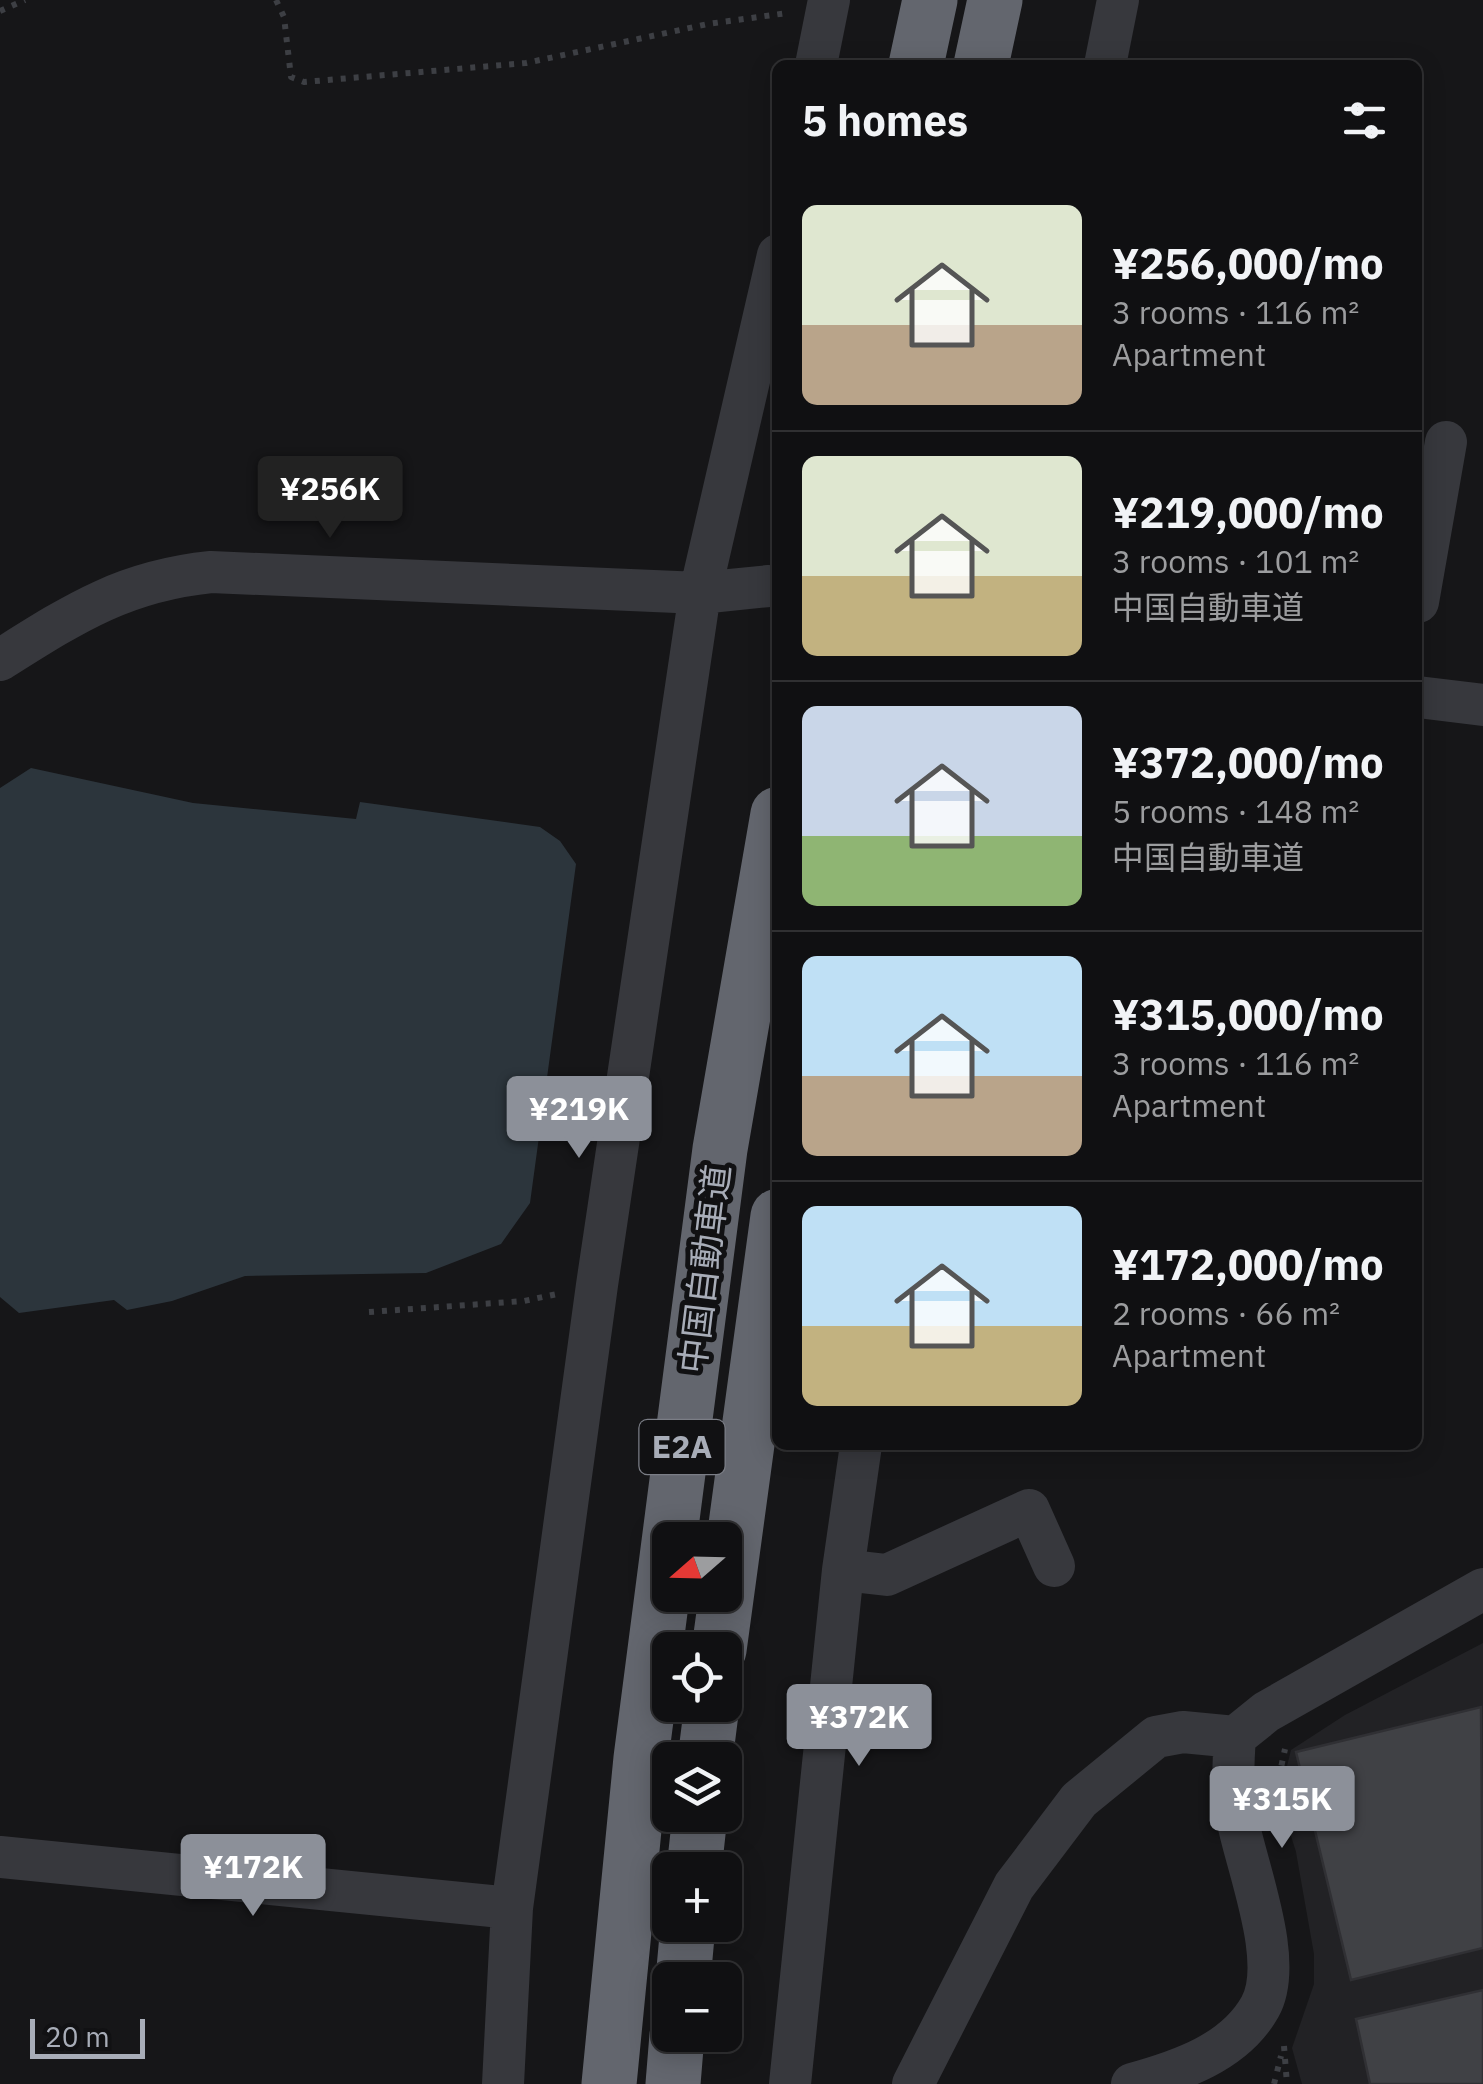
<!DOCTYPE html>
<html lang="en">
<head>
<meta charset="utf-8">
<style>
  body { margin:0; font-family:"IBM Plex Sans","Noto Sans JP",sans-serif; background:#1e1e20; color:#f1f3f6; height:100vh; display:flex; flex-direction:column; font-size:38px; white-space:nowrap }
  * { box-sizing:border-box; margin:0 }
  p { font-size:32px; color:#9c9d9f }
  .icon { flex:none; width:55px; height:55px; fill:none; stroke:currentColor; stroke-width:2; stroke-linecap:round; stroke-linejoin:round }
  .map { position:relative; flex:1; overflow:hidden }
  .sheet { position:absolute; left:772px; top:60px; width:650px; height:1390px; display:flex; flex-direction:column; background:#101012; border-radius:15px; box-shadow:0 5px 25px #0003,0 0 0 2px #303032 }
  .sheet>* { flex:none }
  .needle { width:65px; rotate:250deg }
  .buttons { position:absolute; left:652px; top:1522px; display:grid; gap:20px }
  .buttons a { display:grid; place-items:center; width:90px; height:90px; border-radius:15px; background:#101012; box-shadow:0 5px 25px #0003,0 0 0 2px #303032; font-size:50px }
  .scale { position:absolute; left:30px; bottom:25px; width:115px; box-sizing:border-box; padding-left:10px; border:5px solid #a8adb8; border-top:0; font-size:28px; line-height:35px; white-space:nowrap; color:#a8adb8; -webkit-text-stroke:8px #111113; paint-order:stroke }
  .price { position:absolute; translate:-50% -85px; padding:0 22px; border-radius:10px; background:#8c9099; color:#fff; font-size:32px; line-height:65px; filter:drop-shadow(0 2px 5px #0008) }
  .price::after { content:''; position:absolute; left:50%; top:60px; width:30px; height:22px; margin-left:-15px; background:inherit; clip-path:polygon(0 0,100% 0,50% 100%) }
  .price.active { background:#222; color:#fff }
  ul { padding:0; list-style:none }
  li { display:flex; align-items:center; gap:30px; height:250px; padding:0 30px }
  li+li { border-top:2px solid #303032 }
  li span { display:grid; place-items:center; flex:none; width:280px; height:200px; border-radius:15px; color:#555 }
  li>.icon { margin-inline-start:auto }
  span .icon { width:120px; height:120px; fill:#fffc; stroke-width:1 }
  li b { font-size:42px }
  h2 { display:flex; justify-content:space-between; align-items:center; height:120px; padding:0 30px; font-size:42px }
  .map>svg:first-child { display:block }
  .built { fill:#222225 }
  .water { fill:#2c353c }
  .building { fill:#404145; stroke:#303034; stroke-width:2.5 }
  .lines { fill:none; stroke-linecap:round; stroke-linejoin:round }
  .path { stroke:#3d3f44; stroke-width:6; stroke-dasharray:5 8; stroke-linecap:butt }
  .minor { stroke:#37383d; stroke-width:42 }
  .highway { stroke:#63666e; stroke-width:55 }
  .labels { text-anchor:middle; stroke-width:10; stroke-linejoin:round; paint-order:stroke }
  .shield { fill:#111113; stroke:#7b7e86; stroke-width:2.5 }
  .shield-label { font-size:32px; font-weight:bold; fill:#a8adb8 }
  .street-label { font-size:35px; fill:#a8adb8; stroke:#111113 }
</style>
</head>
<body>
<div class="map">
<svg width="1483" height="2084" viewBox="0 0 1483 2084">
  <rect width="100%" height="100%" fill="#161618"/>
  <path class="built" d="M1483 1643V2084H1302L1292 2048 1314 1984V1954L1296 1852 1282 1807 1281 1790 1291 1750 1345 1715Z"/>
  <path class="water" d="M31 768 193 803 356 819 360 802 540 827 560 841 576 864 530 1203 501 1244 426 1273 245 1276 172 1301 127 1310 114 1300 19 1313 0 1297V788Z"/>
  <path class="building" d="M1481 1707 1483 1948 1351 1980 1296 1752Z
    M1483 1990V2084H1370L1356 2019Z"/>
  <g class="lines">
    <path class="path" d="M276 0 284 17 291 77 304 82 526 63 708 24 787 13
      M0 11 25 0
      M369 1312 524 1301 557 1294
      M1276 1791 1285 1749
      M1284 2046 1287 2084
      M1274 2084 1281 2056"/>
    <path class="minor" d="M816 65 829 0
      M1105 65 1118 0
      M1418 602 1446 442
      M0 660C73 614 123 581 211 572L700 593 769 586
      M1418 697 1483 705
      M843 1570 887 1575 1029 1510 1054 1566
      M0 1857 512 1908
      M503 2084 512 1908 597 1285 700 593 778 255
      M790 2084 843 1570 861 1445
      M913 2084 1014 1886 1079 1800 1156 1737 1183 1732 1235 1737
      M1132 2084C1179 2071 1234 2053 1260 2007 1286 1961 1245 1864 1236 1813 1232 1788 1233 1763 1235 1737L1266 1712 1483 1589"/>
    <path class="highway" d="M916 65 930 0
      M981 65 995 0
      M719 1650 778 1216
      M705 1760 712 1705
      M694 1870 700 1815
      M683 1980 688 1925
      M609 2084 641 1758 720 1149 778 814
      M673 2084 677 2035"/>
  </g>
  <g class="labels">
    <rect class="shield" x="639.5" y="1420" width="85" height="54" rx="8"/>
    <g class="shield-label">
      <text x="682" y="1458">E2A</text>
    </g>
    <g class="street-label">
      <text transform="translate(705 1269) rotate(-83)" y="12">中国自動車道</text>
    </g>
  </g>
</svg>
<div class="buttons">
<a><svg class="needle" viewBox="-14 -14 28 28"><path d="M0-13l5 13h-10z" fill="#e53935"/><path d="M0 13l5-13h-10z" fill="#9c9d9f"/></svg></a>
<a><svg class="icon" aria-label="locate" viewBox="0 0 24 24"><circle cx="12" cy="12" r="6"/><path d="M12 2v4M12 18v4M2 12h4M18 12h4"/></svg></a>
<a><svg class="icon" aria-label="layers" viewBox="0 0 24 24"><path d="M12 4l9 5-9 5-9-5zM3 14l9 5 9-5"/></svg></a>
<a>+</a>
<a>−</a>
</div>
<div class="scale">20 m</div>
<b class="price active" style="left:330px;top:541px">¥256K</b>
<b class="price" style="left:579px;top:1161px">¥219K</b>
<b class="price" style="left:859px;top:1769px">¥372K</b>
<b class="price" style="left:1282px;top:1851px">¥315K</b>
<b class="price" style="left:253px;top:1919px">¥172K</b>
<section class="sheet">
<h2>5 homes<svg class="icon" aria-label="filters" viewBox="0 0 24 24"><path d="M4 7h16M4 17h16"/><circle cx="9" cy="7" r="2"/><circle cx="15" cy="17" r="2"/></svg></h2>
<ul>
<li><span style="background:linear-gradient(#dfe7d0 60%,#b9a48a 0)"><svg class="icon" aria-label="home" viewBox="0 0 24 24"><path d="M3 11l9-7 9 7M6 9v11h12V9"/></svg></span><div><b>¥256,000/mo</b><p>3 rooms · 116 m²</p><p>Apartment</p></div></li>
<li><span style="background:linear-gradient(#dfe7d0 60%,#c2b280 0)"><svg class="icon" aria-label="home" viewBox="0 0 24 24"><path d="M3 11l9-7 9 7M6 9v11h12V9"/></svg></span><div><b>¥219,000/mo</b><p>3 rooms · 101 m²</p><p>中国自動車道</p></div></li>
<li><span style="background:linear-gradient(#c9d6e8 65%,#8fb573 0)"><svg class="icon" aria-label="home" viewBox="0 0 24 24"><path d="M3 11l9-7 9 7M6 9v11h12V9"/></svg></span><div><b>¥372,000/mo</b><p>5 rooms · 148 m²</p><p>中国自動車道</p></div></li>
<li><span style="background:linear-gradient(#bfe0f5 60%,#b9a48a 0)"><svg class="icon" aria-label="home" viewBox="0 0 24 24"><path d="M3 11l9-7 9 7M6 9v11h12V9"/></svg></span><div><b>¥315,000/mo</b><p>3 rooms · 116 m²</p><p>Apartment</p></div></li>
<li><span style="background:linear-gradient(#bfe0f5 60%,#c2b280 0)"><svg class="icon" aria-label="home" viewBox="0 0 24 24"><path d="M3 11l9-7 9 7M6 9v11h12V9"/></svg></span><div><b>¥172,000/mo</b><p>2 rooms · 66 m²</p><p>Apartment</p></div></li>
</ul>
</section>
</div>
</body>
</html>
